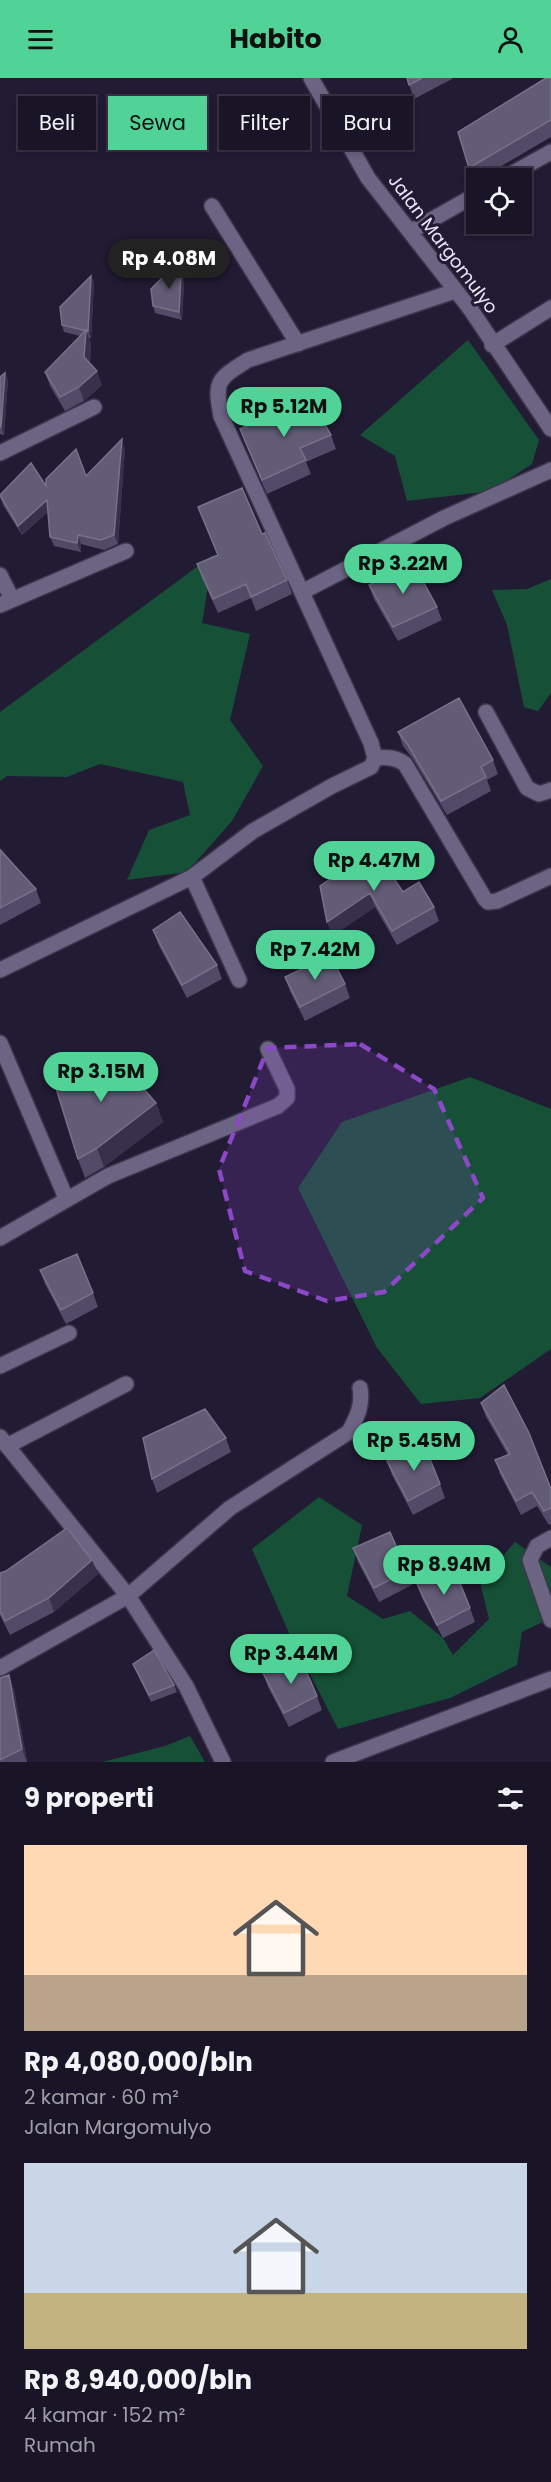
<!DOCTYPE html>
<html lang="id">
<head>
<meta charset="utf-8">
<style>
  body { margin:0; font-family:Poppins,sans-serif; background:#231d2f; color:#f1f3f6; height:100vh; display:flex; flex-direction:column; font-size:22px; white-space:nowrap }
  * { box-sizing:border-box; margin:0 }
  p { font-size:20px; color:#9f9ea7 }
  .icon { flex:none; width:33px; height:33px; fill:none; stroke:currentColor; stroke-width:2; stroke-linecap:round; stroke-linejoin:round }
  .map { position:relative; height:1684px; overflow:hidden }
  .sheet { display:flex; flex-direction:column; background:#1a1427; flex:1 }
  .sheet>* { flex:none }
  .banner { position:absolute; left:18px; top:18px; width:516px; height:54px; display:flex; gap:12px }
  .fabs { position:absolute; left:466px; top:90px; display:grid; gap:12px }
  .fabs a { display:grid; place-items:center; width:66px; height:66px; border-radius:0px; background:#1a1427; box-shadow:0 3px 9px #0003,0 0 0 2px #383344; font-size:30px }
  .price { position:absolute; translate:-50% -51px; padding:0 14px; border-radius:21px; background:#51d398; color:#111; font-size:20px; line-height:39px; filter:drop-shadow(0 2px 3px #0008) }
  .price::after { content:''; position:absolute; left:50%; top:36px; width:18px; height:14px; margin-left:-9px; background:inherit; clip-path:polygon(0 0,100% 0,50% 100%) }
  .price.active { background:#222; color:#fff }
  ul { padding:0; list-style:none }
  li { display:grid; align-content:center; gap:12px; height:318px; padding:0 24px }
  li span { display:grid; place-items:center; height:186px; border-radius:0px; color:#555 }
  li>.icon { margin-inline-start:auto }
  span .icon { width:108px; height:108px; fill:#fffc; stroke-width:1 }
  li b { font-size:26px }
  h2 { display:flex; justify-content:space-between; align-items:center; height:72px; padding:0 24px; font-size:26px }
  .pill { padding:0 21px; border-radius:0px; background:#1a1427; box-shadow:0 3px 9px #0003,0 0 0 2px #383344; font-size:21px; line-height:54px }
  .pill.active { background:#51d398; color:#111 }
  header { display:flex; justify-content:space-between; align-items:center; height:78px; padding:0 24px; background:#51d398; color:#111; font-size:27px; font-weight:700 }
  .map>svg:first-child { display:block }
  .green { fill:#165036 }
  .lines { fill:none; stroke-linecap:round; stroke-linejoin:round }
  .minor-casing { stroke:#3c364b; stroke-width:18 }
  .minor { stroke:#6c6483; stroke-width:15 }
  .wall { fill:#524b67 }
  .shaded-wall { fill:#38314c }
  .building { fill:#625c76; stroke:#77718a; stroke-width:1.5 }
  .marked { fill:#8b48c7; fill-opacity:0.2; stroke:#8b48c7; stroke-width:4.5; stroke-dasharray:12 8; stroke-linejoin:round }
  .labels { text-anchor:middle; stroke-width:6; stroke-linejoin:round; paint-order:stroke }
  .street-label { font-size:18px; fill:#e8e4f6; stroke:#221b34 }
</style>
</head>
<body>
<header><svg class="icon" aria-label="menu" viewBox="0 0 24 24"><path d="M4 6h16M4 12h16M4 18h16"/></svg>Habito<svg class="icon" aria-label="person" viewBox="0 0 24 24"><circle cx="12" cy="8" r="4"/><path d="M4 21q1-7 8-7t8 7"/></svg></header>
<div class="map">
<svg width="551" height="1684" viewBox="0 0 551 1684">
  <rect width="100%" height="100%" fill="#221b34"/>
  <path class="green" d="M468 262 539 362 532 386 491 413 407 423 395 378 360 357Z
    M213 477 202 545 250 556 230 642 263 688 232 743 187 794 127 802 149 752 190 737 183 704 100 686 67 699 7 698 0 703V634Z
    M551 501V615L538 633 524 629 507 547 492 512 527 511Z
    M470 999 551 1031V1271L480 1320 421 1326 377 1270 298 1110 342 1044Z
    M319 1419 362 1447 347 1518 383 1541 410 1533 443 1560 453 1577 489 1541 480 1504 515 1464 551 1489V1540L522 1554 517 1587 450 1620 338 1651 289 1555 252 1471Z
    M190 1658 205 1684H102L165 1668Z"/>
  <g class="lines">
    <g class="minor-casing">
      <path id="minor" d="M311 0 368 100 471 232 551 351
        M504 100 551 74
        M212 128 298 266
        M410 154 477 116
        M492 267 551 230
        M0 375 94 329
        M0 497 12 521
        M302 514 444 440 551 392
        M0 527 126 473
        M486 634 527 710 539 716 551 712
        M375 680C386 679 396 679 405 686L485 821 488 824 497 823 551 798
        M192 799 239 902
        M0 892 192 799 253 753 332 708 371 689 375 680 371 665 221 338C214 302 218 301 248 282L455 213
        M0 965 66 1120
        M0 1160 108 1098 278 1028 287 1020V1011L268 971
        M0 1288 69 1255
        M0 1359 128 1518 186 1608 223 1684
        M7 1368 126 1306
        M551 1460 537 1468 530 1482 551 1542
        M0 1590 128 1518 230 1430 349 1354C357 1339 363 1327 360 1310
        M333 1684 551 1601"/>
    </g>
    <use href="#minor" class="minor"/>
  </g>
  <path class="wall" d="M407 0H452V1L414 21Z
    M551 0V59L481 100H477V103L474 104 469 90Z
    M182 180 185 187 182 242 155 235 153 228Z
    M91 198 94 205 91 260H89L91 265 90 285 102 307 84 323 65 333 50 308 45 294 80 258 64 254 62 247Z
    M0 299 8 302 4 357 0 356Z
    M240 351 331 357 336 371 306 384 311 396 267 416 245 365Z
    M125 371 118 466 104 472 81 466V474L54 468 50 459 48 434 22 457 3 427 0 419 86 398Z
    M198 429 262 456 287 502 292 516 256 533 251 520 218 535 202 500 197 486 218 477Z
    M369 507 437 529 442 542 398 563 374 521Z
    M398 654 493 682 498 696 487 702 491 713 447 737 413 681 403 668Z
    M0 770 36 811 41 825 0 847Z
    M320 808 403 814 434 829 439 843 397 867 375 829 332 858Z
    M153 852 217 887 222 901 187 920 158 866Z
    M285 899 345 906 350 920 305 943 290 913Z
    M156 1025 163 1044 104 1089 85 1100 78 1081Z
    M40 1192 93 1215 98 1229 66 1246 45 1206Z
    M481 1325 551 1411V1446L549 1447 537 1428 521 1437 500 1396 495 1382 508 1377 486 1339Z
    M226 1360 231 1374 157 1415 152 1401Z
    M387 1383 440 1406 445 1420 413 1437 392 1397Z
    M353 1470 407 1493 412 1507 379 1524 358 1484Z
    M0 1495 98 1496 54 1534 10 1557 0 1537Z
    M417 1506 470 1530 475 1544 443 1560 422 1520Z
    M133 1586 174 1607 177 1614 151 1624 136 1593Z
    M263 1595 317 1618 322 1632 289 1649 268 1609Z
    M0 1600 14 1611 27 1684H0Z"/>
  <path class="shaded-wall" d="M182 180 185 187 182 242 179 234Z
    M91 198 94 205 91 260 88 253Z
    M86 252 91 265 89 292 84 279Z
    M97 293 102 307 84 323 79 309Z
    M5 295 8 302 4 357 1 349Z
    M122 361 125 371 118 466 114 457Z
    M47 422 51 431 22 457 18 448Z
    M78 457 81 466V474L77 465Z
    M370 815 375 829 332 858 327 844Z
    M156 1025 163 1044 104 1089 97 1070Z
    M92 1482 98 1496 54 1534 49 1520Z
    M9 1597 14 1611 27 1684 22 1671Z"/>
  <path class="building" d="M407 0H422L409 7Z
    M546 0H551V42L469 90 458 54Z
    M182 180 179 234 153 228 151 211Z
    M91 198 88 253 62 247 60 229Z
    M86 252 84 279 97 293 79 309 60 319 45 294Z
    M5 295 1 349H0V299Z
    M310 321 331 357 300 370 306 382 262 402 240 351Z
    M122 361 114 457 101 462 78 457 77 465 50 459 47 422 18 448 0 417 31 385 46 408V401L76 371 86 398Z
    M242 410 262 456 265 455 287 502 251 519 246 506 213 521 197 486 218 477 198 429Z
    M413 485 437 529 393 549 369 507Z
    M459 620 493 682 481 689 486 699 441 723 408 667 398 654Z
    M374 771 403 814 419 804 434 829 392 853 370 815 327 844 320 808Z
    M0 772 36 811 0 830Z
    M180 834 217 887 182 907 153 852Z
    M330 877 345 906 300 929 285 899Z
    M112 975 156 1025 97 1070 78 1081 55 1007Z
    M77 1176 93 1215 61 1232 40 1192Z
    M504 1307 529 1355 551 1411V1430L544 1433 532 1414 516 1423 495 1382 510 1376 481 1325Z
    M205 1331 226 1360 152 1401 143 1360Z
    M424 1366 440 1406 408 1423 387 1383Z
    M67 1450 92 1482 49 1520 5 1543 0 1533V1495L6 1493Z
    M390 1454 407 1493 374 1510 353 1470Z
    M454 1490 470 1530 437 1547 417 1506Z
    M154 1572 174 1607 149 1617 133 1586Z
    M300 1579 317 1618 284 1635 263 1595Z
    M9 1597 22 1671 0 1682V1600Z"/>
  <path class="marked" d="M360 966 434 1011 483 1120 384 1214 327 1223 245 1193 219 1091 268 970Z"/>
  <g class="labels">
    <g class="street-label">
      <text transform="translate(443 166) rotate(53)" y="6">Jalan Margomulyo</text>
    </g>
  </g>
</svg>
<div class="fabs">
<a><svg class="icon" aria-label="locate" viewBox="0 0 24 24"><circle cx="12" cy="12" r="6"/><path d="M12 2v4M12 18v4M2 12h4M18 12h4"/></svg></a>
</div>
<b class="price active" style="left:169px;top:212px">Rp 4.08M</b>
<b class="price" style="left:284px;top:360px">Rp 5.12M</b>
<b class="price" style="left:403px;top:517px">Rp 3.22M</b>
<b class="price" style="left:374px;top:814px">Rp 4.47M</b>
<b class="price" style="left:315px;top:903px">Rp 7.42M</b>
<b class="price" style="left:101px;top:1025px">Rp 3.15M</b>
<b class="price" style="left:414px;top:1394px">Rp 5.45M</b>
<b class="price" style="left:444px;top:1518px">Rp 8.94M</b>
<b class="price" style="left:291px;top:1607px">Rp 3.44M</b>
<div class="banner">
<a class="pill">Beli</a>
<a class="pill active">Sewa</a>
<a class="pill">Filter</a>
<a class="pill">Baru</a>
</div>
</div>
<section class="sheet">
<h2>9 properti<svg class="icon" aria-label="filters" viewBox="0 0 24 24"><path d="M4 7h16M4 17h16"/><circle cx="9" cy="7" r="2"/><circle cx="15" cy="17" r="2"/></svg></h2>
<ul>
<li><span style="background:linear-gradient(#ffd9b3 70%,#b9a48a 0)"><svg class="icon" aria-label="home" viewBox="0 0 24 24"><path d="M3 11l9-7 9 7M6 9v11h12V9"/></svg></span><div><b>Rp 4,080,000/bln</b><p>2 kamar · 60 m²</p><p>Jalan Margomulyo</p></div></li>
<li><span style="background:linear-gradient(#c9d6e8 70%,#c2b280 0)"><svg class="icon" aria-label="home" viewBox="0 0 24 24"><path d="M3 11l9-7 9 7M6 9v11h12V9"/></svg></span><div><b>Rp 8,940,000/bln</b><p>4 kamar · 152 m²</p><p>Rumah</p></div></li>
</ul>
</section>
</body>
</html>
